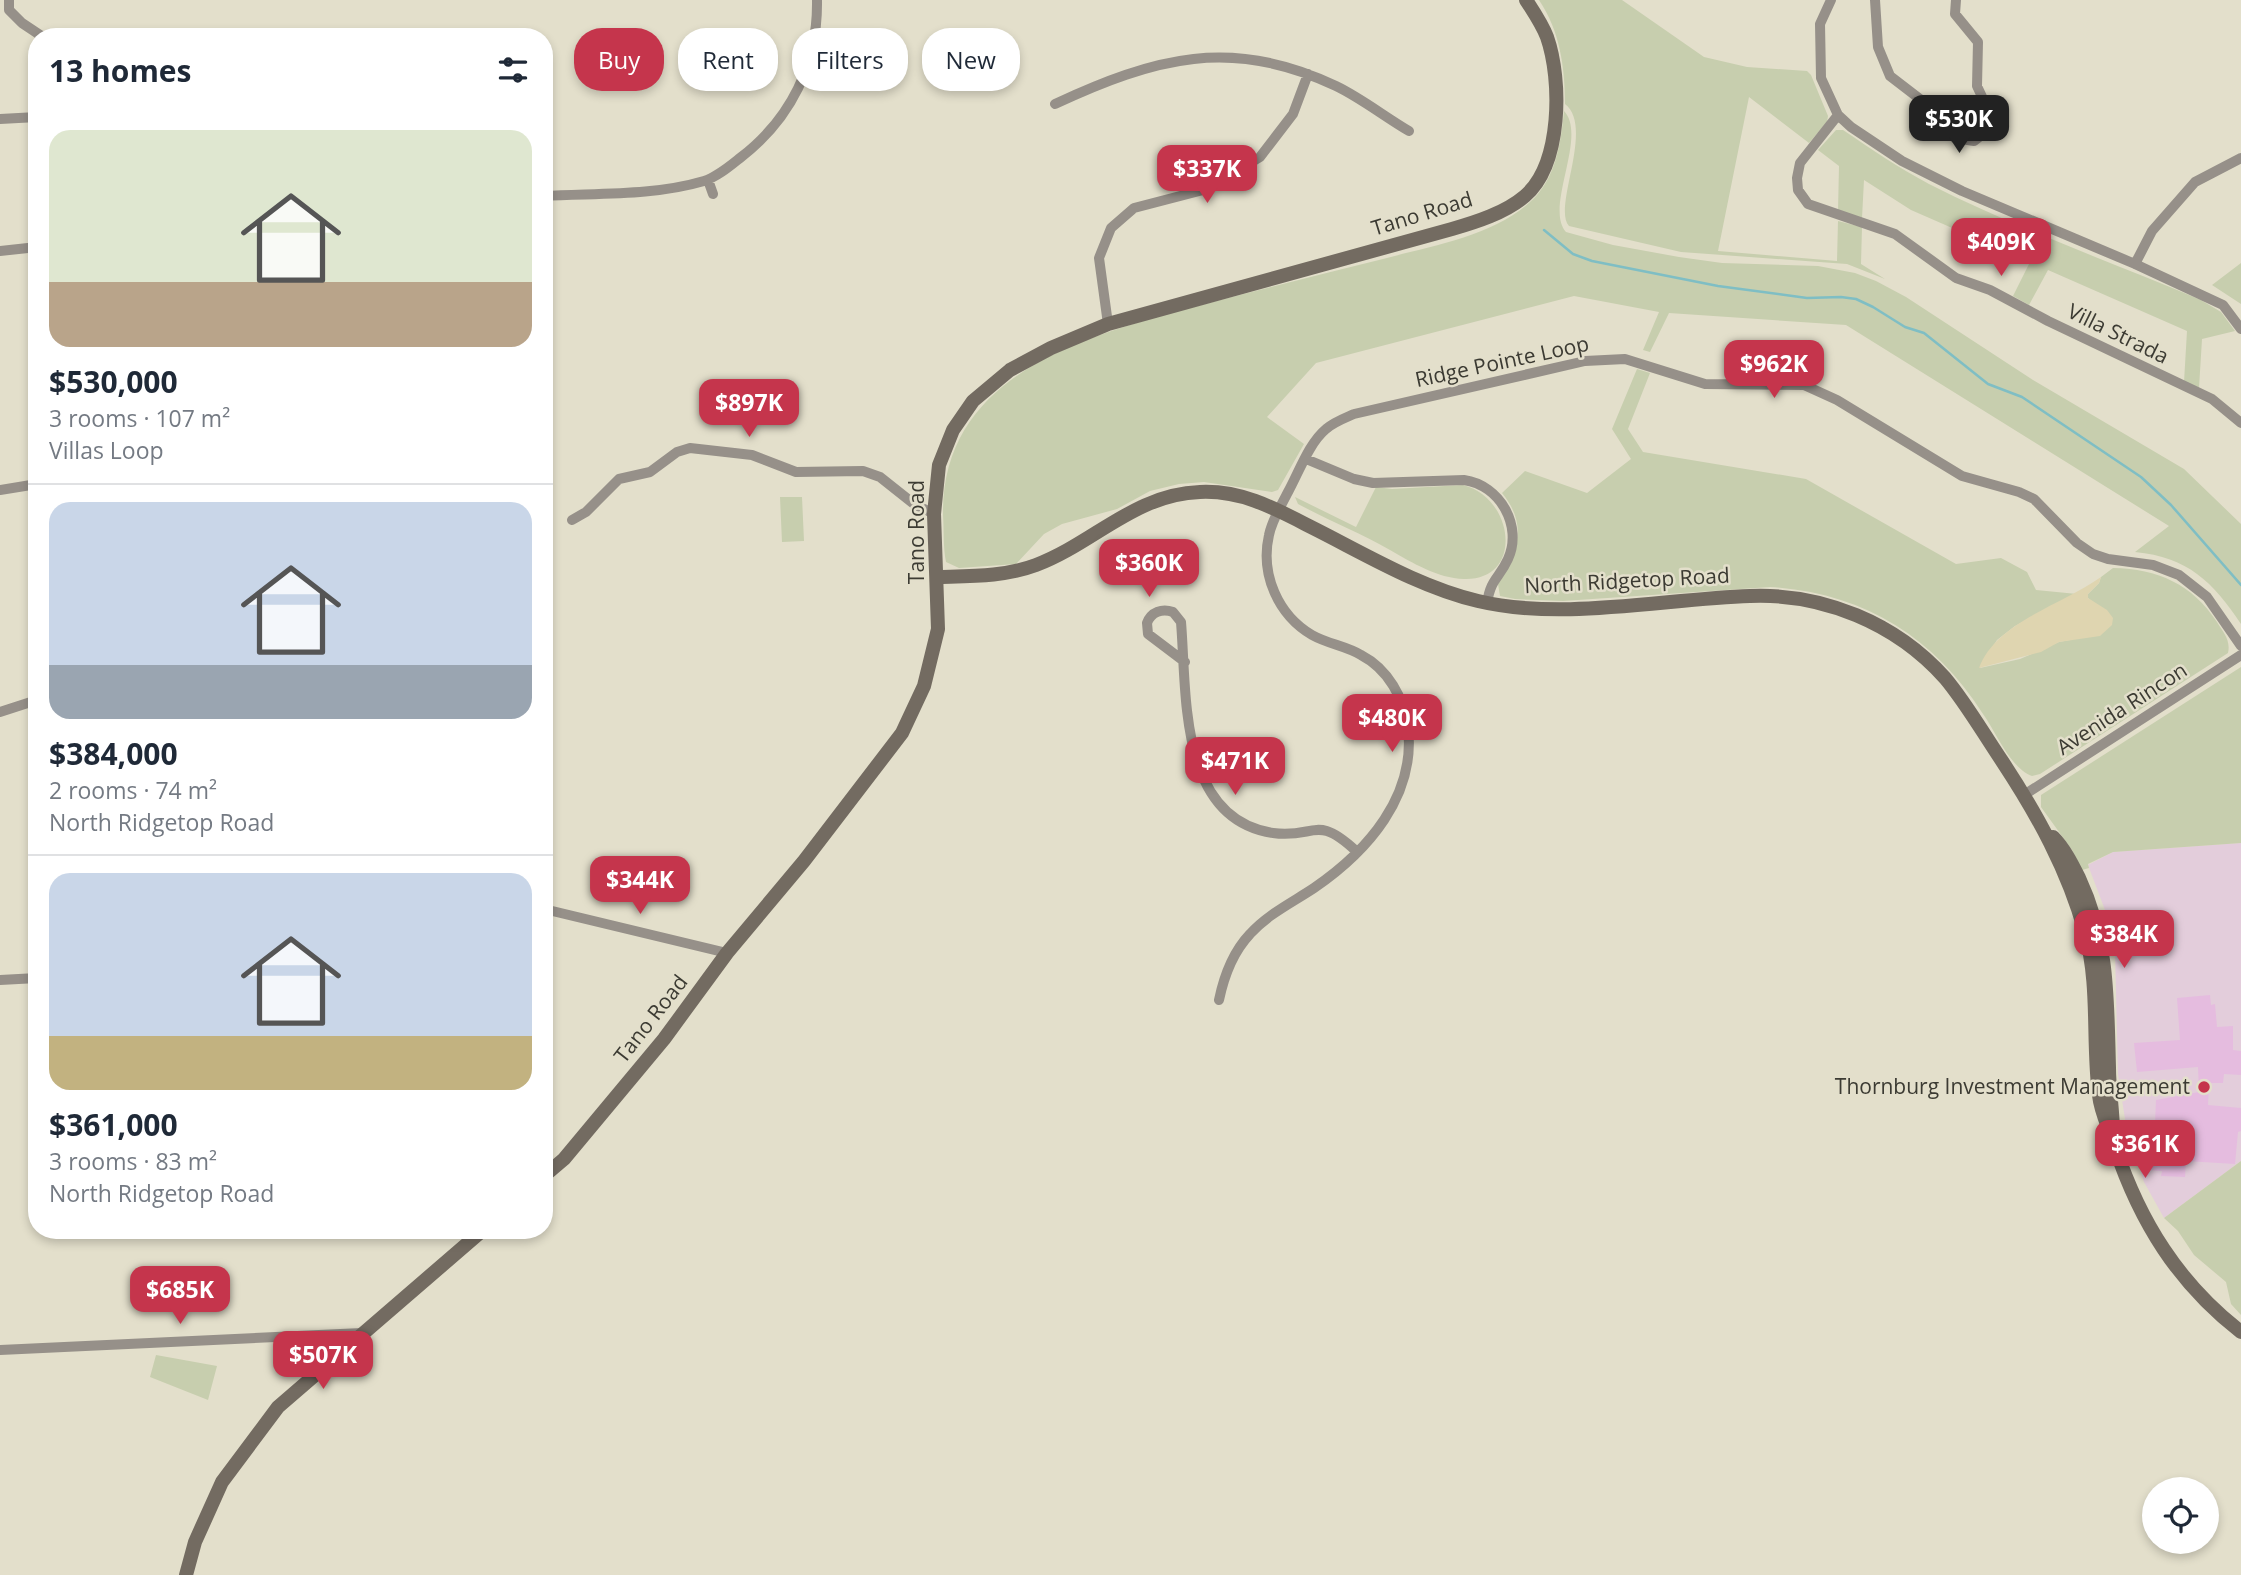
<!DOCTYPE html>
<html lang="en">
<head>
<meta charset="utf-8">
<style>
  body { margin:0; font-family:"Open Sans",sans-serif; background:#f6f6f7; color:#1f2937; height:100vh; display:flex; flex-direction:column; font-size:26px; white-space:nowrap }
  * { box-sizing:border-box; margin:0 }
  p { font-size:23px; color:#747a83 }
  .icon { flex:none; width:38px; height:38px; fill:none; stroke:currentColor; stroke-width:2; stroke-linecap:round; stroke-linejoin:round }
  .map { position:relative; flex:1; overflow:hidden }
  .panel { position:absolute; left:28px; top:28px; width:525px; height:1211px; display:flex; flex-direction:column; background:#fff; border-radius:28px; box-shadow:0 4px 10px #0003 }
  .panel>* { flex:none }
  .banner { position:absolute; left:574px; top:28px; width:665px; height:63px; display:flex; gap:14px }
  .tools { position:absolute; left:2142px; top:1477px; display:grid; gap:14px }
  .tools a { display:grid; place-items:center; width:77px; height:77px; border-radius:50%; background:#fff; box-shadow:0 4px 10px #0003; font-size:35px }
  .price { position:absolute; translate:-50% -60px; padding:0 16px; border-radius:14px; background:#c5354c; color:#fff; font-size:23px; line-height:46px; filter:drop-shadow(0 2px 4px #0008) }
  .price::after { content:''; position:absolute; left:50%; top:42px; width:21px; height:16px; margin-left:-10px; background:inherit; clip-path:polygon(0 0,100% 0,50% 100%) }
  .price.active { background:#222; color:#fff }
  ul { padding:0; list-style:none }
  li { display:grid; align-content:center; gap:14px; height:371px; padding:0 21px }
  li+li { border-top:2px solid #e0e1e3 }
  li span { display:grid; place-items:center; height:217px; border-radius:21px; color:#555 }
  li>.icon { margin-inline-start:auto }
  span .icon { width:126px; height:126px; fill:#fffc; stroke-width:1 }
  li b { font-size:30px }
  h2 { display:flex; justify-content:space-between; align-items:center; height:84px; padding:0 21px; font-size:30px }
  .pill { padding:0 24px; border-radius:28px; background:#fff; box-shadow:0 4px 10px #0003; font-size:24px; line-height:63px }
  .pill.active { background:#c5354c; color:#fff }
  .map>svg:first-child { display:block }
  .commercial { fill:#e3cddb }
  .green { fill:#c7ceae }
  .sand { fill:#dfd5b0 }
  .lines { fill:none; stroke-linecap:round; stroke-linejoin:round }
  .stream { stroke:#7fbec4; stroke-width:2.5 }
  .building { fill:#e5bcdf }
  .street { stroke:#969089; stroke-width:10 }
  .secondary { stroke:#736b61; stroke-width:14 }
  .poi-dot { fill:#c5354c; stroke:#e3dfcb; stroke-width:2.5 }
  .labels { text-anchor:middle; stroke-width:5; stroke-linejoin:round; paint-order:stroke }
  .street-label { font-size:21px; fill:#3c3b33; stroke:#e3dfcb }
  .poi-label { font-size:21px; fill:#3c3b33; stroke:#e3dfcb; text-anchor:end }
</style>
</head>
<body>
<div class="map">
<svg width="2241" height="1575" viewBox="0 0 2241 1575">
  <rect width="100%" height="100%" fill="#e3dfcb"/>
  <path class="commercial" d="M2241 843V1161L2164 1218 2144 1182 2125 1119 2118 1074 2115 951 2105 910 2088 865 2113 852Z"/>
  <path class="green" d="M1539 0H1622L1704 57 1747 67 1807 71 1811 75 1828 116 1827 122 1809 143 1749 97 1718 251 1837 261 1838 221 1862 227 1861 264 1885 279 1847 264 1681 252 1569 226C1552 208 1595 127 1565 104 1565 68 1560 31 1539 0Z
    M1564 111C1588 136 1544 208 1566 232L1613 245 1679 257 1722 263 1818 266 1855 273 1876 281 1906 297 2033 380 2184 469 2241 524V624C2213 582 2188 557 2135 552L2169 526 1846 325 1669 313 1650 352 1643 350 1659 312 1574 296 1316 363 1267 417 1304 444 1278 490 1272 492 1204 482 1179 484 1150 491 1117 509 1062 524 1044 534 1016 564 959 568 946 562C943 547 944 530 943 515 941 368 1099 332 1213 302 1271 287 1329 272 1387 258 1436 245 1502 234 1537 195 1557 172 1561 140 1564 111Z
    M1836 130H1843C1871 149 1899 168 1929 184 2016 228 2111 262 2201 300L2221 312 2235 331 2202 339 2199 388 2184 382 2187 331 2048 270 2029 305 2013 296 2030 262 1911 210 1864 180 1862 218 1838 211 1839 166 1818 150Z
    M2241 263V304L2212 285Z
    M1637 369 1650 373 1628 429 1643 452 1806 479 1956 564 2001 558 2027 572 2036 590 2077 594 2015 626 1997 640 1980 668 2020 659 2059 642 2070 640 2100 608 2088 598V594L2099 583 2101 577 2113 568C2158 569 2192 584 2217 622 2223 632 2231 640 2228 653L2040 774 2032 776C2010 768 1996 732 1983 714 1933 636 1863 593 1770 587L1563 601 1515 599 1500 596 1498 584C1517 552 1529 526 1502 493L1525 471 1587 493 1631 459 1612 429Z
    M1463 485C1515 498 1524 581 1464 579 1437 578 1413 563 1390 550 1360 533 1328 520 1298 504L1295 497 1356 527 1376 487 1392 489Z
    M802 497 804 541 782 542 780 497Z
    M2241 667V843L2113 852 2088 864 2089 868 2082 870 2072 850 2041 807V795Z
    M2241 1161V1315L2231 1304 2226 1282 2194 1255 2178 1231 2164 1218Z
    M156 1355 217 1366 208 1400 150 1377Z"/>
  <path class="sand" d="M2101 577 2099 583 2088 594V598L2107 610 2113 618 2112 625 2100 636 2059 642 2041 652 1979 668C1996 622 2062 605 2101 577Z"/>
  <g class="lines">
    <path class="stream" d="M1544 230 1573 254 1592 261 1718 286 1807 298 1841 297 1856 299 1873 307 1905 327 1924 333 1988 384 2022 397 2141 477 2171 505 2241 585"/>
  </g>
  <path class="building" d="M2210 995 2211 1005 2215 1004 2217 1027 2233 1026V1050L2241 1051V1075L2224 1074 2223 1083H2209L2208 1105 2241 1108V1131L2238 1132 2235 1164 2186 1161 2185 1177 2161 1176 2162 1171 2148 1170 2150 1124H2155L2156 1100 2199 1092 2198 1067 2137 1072 2134 1043 2180 1040 2177 998Z"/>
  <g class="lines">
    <path class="street" d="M9 0V10L22 23 43 37
      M1831 0 1820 24 1821 78 1838 115 1851 127 1902 161 1962 191 2135 264 2223 305 2241 329
      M1875 0 1878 47 1890 76 1929 106 1955 138 1974 141 1988 130 1991 116 1977 86 1978 42 1955 14 1956 0
      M1055 104C1154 58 1232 36 1336 86 1361 98 1385 117 1409 131
      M1838 115 1800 163 1797 178 1798 190 1808 204 1895 234 1956 278 1990 290 2048 321 2212 399 2241 423
      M0 119 37 117
      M708 180 713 194
      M544 196C598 193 653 196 704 181 717 177 730 166 740 158 791 119 818 64 817 0
      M0 251 37 247
      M2135 264 2152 231 2195 182 2241 158
      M1108 324 1099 258 1111 228 1134 208 1207 189 1260 157 1293 114 1308 74
      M1306 459 1354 479 1373 483 1464 480C1500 485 1523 526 1508 559 1499 579 1491 578 1487 603
      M0 490 37 484
      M572 520 586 512 619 479 650 472 677 452 690 448 752 455 796 472 863 471 880 477 914 504 934 514
      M1185 662 1148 634 1147 623C1151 612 1162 608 1173 612L1181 622C1187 693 1178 819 1273 833 1316 839 1315 813 1356 851
      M0 712 37 700
      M2024 795 2241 655
      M544 909 727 953
      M0 980 37 978
      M1219 1000C1224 976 1233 952 1250 934 1268 914 1293 902 1314 888 1368 851 1416 796 1408 728 1404 698 1388 669 1361 655 1346 646 1328 644 1312 635 1278 615 1260 574 1269 535 1272 520 1281 506 1288 492 1299 472 1309 443 1326 429 1334 422 1345 418 1354 414L1585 361 1625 359 1705 384 1804 385 1837 400 1962 476 2019 492 2034 499 2077 543 2093 554 2108 559 2153 565 2179 575 2207 597 2241 646
      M0 1350 362 1333"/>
    <path class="secondary" d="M937 577C970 576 1004 577 1036 565 1094 543 1135 494 1200 492 1242 490 1276 509 1311 527 1365 554 1419 587 1478 601 1562 621 1663 599 1750 596 1823 593 1896 623 1945 678 1966 703 1983 733 2002 761 2037 814 2068 870 2085 932 2100 986 2092 1040 2099 1095 2101 1114 2110 1129 2115 1147 2140 1222 2178 1283 2241 1332
      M2053 837C2064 848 2072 864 2079 878 2109 942 2107 1000 2109 1068 2109 1090 2113 1111 2113 1133
      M544 1176 564 1159 664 1039 727 953 804 861 902 733 924 686 938 629 934 514 939 465 953 430 973 401 1010 370 1051 348 1108 324 1452 229C1476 222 1505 213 1525 196 1562 164 1562 80 1547 37 1542 24 1534 12 1526 0
      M186 1575 195 1542 222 1482 278 1407 483 1230"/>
  </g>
  <circle class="poi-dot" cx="2204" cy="1087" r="7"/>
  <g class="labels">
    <g class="street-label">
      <text transform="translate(1422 214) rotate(-17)" y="7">Tano Road</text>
      <text transform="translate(2118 334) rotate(26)" y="7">Villa Strada</text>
      <text transform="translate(1502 362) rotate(-12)" y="7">Ridge Pointe Loop</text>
      <text transform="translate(917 532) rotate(-90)" y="7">Tano Road</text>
      <text transform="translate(1627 581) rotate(-3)" y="7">North Ridgetop Road</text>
      <text transform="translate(2122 709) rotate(-33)" y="7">Avenida Rincon</text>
      <text transform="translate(651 1019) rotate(-52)" y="7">Tano Road</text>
    </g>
    <g class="poi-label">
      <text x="2190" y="1094">Thornburg Investment Management</text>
    </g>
  </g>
</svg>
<div class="tools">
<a><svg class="icon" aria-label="locate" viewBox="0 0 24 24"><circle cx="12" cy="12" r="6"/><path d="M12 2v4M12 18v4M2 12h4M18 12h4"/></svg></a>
</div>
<b class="price active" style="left:1959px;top:155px">$530K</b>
<b class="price" style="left:1207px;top:205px">$337K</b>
<b class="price" style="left:2001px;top:278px">$409K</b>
<b class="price" style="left:1774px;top:400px">$962K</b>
<b class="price" style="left:749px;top:439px">$897K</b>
<b class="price" style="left:1149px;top:599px">$360K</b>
<b class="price" style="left:1392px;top:754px">$480K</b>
<b class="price" style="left:1235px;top:797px">$471K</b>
<b class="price" style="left:640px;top:916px">$344K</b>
<b class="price" style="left:2124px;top:970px">$384K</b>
<b class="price" style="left:2145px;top:1180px">$361K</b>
<b class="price" style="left:180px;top:1326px">$685K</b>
<b class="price" style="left:323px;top:1391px">$507K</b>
<div class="banner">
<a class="pill active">Buy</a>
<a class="pill">Rent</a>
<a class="pill">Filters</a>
<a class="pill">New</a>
</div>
<section class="panel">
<h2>13 homes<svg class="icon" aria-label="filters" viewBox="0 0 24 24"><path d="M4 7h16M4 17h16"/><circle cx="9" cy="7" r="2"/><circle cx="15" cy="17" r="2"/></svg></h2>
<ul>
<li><span style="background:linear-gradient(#dfe7d0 70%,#b9a48a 0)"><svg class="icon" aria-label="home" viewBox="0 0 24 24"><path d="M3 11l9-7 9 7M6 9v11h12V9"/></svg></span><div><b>$530,000</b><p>3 rooms · 107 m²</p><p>Villas Loop</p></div></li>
<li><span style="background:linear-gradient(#c9d6e8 75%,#9aa5b1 0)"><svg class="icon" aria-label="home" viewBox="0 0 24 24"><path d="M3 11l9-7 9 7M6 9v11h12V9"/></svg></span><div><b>$384,000</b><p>2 rooms · 74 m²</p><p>North Ridgetop Road</p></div></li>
<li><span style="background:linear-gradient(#c9d6e8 75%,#c2b280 0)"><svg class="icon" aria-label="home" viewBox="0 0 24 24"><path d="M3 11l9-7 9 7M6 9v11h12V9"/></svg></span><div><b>$361,000</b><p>3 rooms · 83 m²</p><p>North Ridgetop Road</p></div></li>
</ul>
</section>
</div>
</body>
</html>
